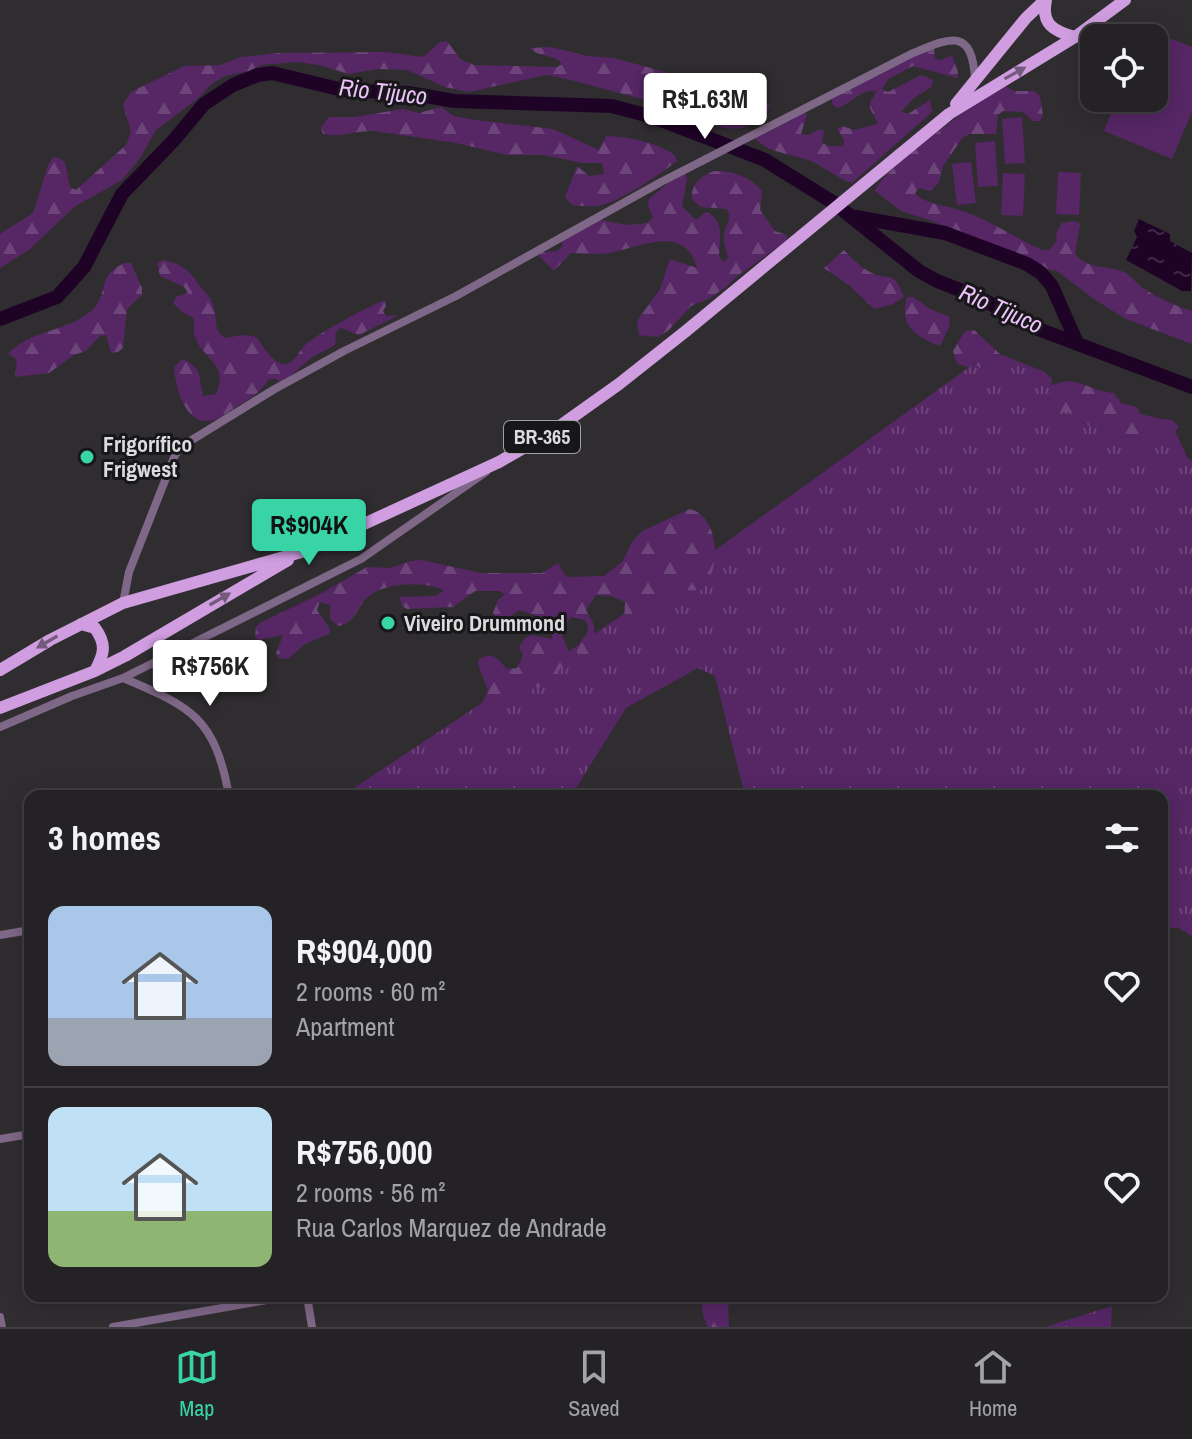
<!DOCTYPE html>
<html lang="en">
<head>
<meta charset="utf-8">
<style>
  body { margin:0; font-family:"Archivo Narrow",sans-serif; background:#2c2a2d; color:#f1f3f6; height:100vh; display:flex; flex-direction:column; font-size:30px; white-space:nowrap }
  * { box-sizing:border-box; margin:0 }
  p { font-size:26px; color:#a3a4a7 }
  .icon { flex:none; width:44px; height:44px; fill:none; stroke:currentColor; stroke-width:2; stroke-linecap:round; stroke-linejoin:round }
  .map { position:relative; flex:1; overflow:hidden }
  .drawer { position:absolute; left:24px; top:790px; width:1144px; height:512px; display:flex; flex-direction:column; background:#242225; border-radius:16px; box-shadow:0 4px 20px #0003,0 0 0 2px #413f42 }
  .drawer>* { flex:none }
  .controls { position:absolute; left:1080px; top:24px; display:grid; gap:16px }
  .controls a { display:grid; place-items:center; width:88px; height:88px; border-radius:16px; background:#242225; box-shadow:0 4px 20px #0003,0 0 0 2px #413f42; font-size:40px }
  .price { position:absolute; translate:-50% -68px; padding:0 18px; border-radius:8px; background:#fff; color:#222; font-size:26px; line-height:52px; filter:drop-shadow(0 2px 4px #0008) }
  .price::after { content:''; position:absolute; left:50%; top:48px; width:24px; height:18px; margin-left:-12px; background:inherit; clip-path:polygon(0 0,100% 0,50% 100%) }
  .price.active { background:#39d4a5; color:#111 }
  ul { padding:0; list-style:none }
  li { display:flex; align-items:center; gap:24px; height:200px; padding:0 24px }
  li+li { border-top:2px solid #413f42 }
  li span { display:grid; place-items:center; flex:none; width:224px; height:160px; border-radius:16px; color:#555 }
  li>.icon { margin-inline-start:auto }
  span .icon { width:96px; height:96px; fill:#fffc; stroke-width:1 }
  li b { font-size:34px }
  h2 { display:flex; justify-content:space-between; align-items:center; height:96px; padding:0 24px; font-size:34px }
  .tabs { display:flex; justify-content:space-around; align-items:center; height:112px; border-top:2px solid #413f42; background:#242225; font-size:22px; color:#a3a4a7 }
  .tabs a { display:grid; justify-items:center; gap:4px }
  .tabs .active { color:#39d4a5 }
  .map>svg:first-child { display:block }
  .grass { fill:url(#grass-tufts) }
  .forest { fill:url(#forest-firs) }
  .garden { fill:#562665 }
  .water { fill:url(#water-ripples) }
  .lines { fill:none; stroke-linecap:round; stroke-linejoin:round }
  .river { stroke:#1f0327; stroke-width:14 }
  .minor { stroke:#7f6787; stroke-width:8 }
  .primary { stroke:#d09ee0; stroke-width:12 }
  .oneway { fill:#745a7c }
  .poi-dot { fill:#39d4a5; stroke:#171618; stroke-width:3 }
  .labels { text-anchor:middle; stroke-width:6; stroke-linejoin:round; paint-order:stroke }
  .shield { fill:#171618; stroke:#a1a0a2; stroke-width:2 }
  .shield-label { font-size:20px; font-weight:bold; fill:#dcdbdd }
  .poi-label { font-size:22px; font-weight:bold; fill:#dcdbdd; stroke:#171618; text-anchor:start }
  .water-label { font-size:24px; font-style:italic; fill:#eec1fd; stroke:#171618 }
</style>
</head>
<body>
<div class="map">
<svg width="1192" height="1327" viewBox="0 0 1192 1327">
  <defs>
    <pattern id="grass-tufts" width="24" height="20" patternUnits="userSpaceOnUse" patternTransform="scale(2)"><rect width="24" height="20" fill="#562665"/><path d="M3 7l-1-3M5 7V3M7 7l1-3M15 17l-1-3M17 17v-4M19 17l1-3" fill="none" stroke="#6e457b"/></pattern>
    <pattern id="forest-firs" width="22" height="20" patternUnits="userSpaceOnUse" patternTransform="scale(2)"><rect width="22" height="20" fill="#562665"/><path d="M5 1l3.5 6h-7zM16 11l3.5 6h-7z" fill="#6e457b"/></pattern>
    <pattern id="water-ripples" width="26" height="14" patternUnits="userSpaceOnUse" patternTransform="scale(2)"><rect width="26" height="14" fill="#1f0327"/><path d="M2 4q2-2 4 0t4 0M15 11q2-2 4 0t4 0" fill="none" stroke="#3f2746"/></pattern>
  </defs>
  <rect width="100%" height="100%" fill="#302d31"/>
  <path class="grass" d="M1000 354 1045 372 1052 379 1047 409 1072 413 1088 425 1117 436 1137 438 1162 419 1172 420 1179 427 1175 431 1187 457 1192 461V936L1179 928H1162V796H745L715 676 698 668 626 708 571 796H342L491 697 510 692 689 569 975 363 980 368Z
    M1112 1306 1111 1327H1045Z"/>
  <path class="forest" d="M447 41 460 59 474 65 557 67 562 64C553 53 539 58 530 48L551 47 587 56 614 58 698 81 703 84 704 91 683 95 704 104 732 110 753 109 765 102 770 106C766 114 750 127 741 128 715 133 676 107 651 101 618 93 586 83 553 76L546 75 469 92 445 87 407 70 378 69 349 74 319 65 297 62 261 65 249 71 225 76 213 83 197 99 155 131 141 157 122 180 74 207 29 250 0 268V234L33 213 48 165 54 156 65 162 70 187 76 190 126 145 131 132 123 104 131 92 184 66 220 65 241 57 279 53 386 52 423 57 440 42Z
    M934 46 935 59 941 60 952 55 958 72 957 78 913 66 888 79 882 89 888 92 921 75 933 80 931 87 914 98 901 112 908 114 930 100 932 112 852 183C837 178 826 168 811 161 794 154 763 153 753 135L803 110 807 115 801 134 807 135 818 130H824L822 143 829 146H843L844 140 837 129 842 126 854 130 878 124 870 108V102L877 91C859 88 852 105 836 108L832 103V96Z
    M1003 85 1014 91H1034L1040 96 1043 115 1040 121H1033L1023 112 1003 111 998 115 996 134H970L963 137 943 166 939 182 931 191 919 188 915 193C925 204 943 205 956 209 987 217 1013 238 1043 250H1049L1057 241 1056 234 1062 223 1074 221 1080 224 1075 254C1087 269 1105 265 1121 271 1133 275 1136 285 1146 290 1160 299 1176 306 1192 311V344L1126 319 1094 299 1057 271 1031 265 979 244 935 222 901 211 875 191C882 168 979 102 1003 85Z
    M441 107 454 116 475 120 553 129 599 150 606 136C631 137 654 142 675 155L677 161C659 175 620 202 598 206 589 207 580 206 572 205L565 197 577 166 589 176 604 174 602 163H582L544 155H507L456 143 374 131C357 130 339 138 323 134L321 127 329 117H355L403 109 419 113Z
    M714 171C733 171 749 176 762 191L760 210 775 231 787 235 786 241 736 277 726 287 710 298 691 306 669 330 658 337 639 335 637 321 660 289 670 259 697 268C685 223 641 247 610 253 597 255 584 253 571 253L554 271 536 253 557 251 562 247 563 234 600 220 628 225 648 223 653 217 648 206 649 199 679 174 685 173 687 179 682 206 696 220 706 212C726 221 719 239 719 257L724 262 728 258C727 251 723 243 724 236 725 224 733 221 727 209L701 207 692 199C690 185 701 176 714 171Z
    M844 250C851 257 860 267 870 272 891 283 892 267 904 297L891 305 874 309 850 286 824 268Z
    M164 260C184 265 189 270 200 286 204 292 210 296 212 302 219 316 211 328 225 338L243 335 256 337C264 346 270 361 283 364 294 366 299 350 306 344 321 332 366 307 385 300L386 306 383 311 386 316 399 315 359 335 341 328 336 332 335 345 311 358 281 384 277 379H269C260 393 250 399 236 407 229 411 222 418 214 420 186 429 175 387 174 367L183 359C203 369 198 376 203 396L216 394C229 362 204 361 195 337 193 331 194 324 194 318L182 312 173 303 176 297 188 293 184 287 160 276 157 263Z
    M124 263H131L142 288V295L127 309 123 348 118 352 111 353 106 335 100 336 86 351 74 355 49 373 15 377 17 359 8 354C30 330 65 332 90 312 110 296 95 277 124 263Z
    M907 297H913L930 309 950 317 949 327 940 346C915 336 899 326 907 297Z
    M974 330 1000 354 980 368 975 363 969 368 957 363 953 351 965 331Z
    M1067 381C1085 382 1096 392 1114 393L1121 403 1137 407 1140 414 1162 419 1137 438 1117 436 1088 425 1072 413 1063 412 1054 416 1047 409 1051 385Z
    M690 509C720 516 722 572 701 590 689 591 678 588 667 595 652 605 646 628 624 621L625 602 611 596 596 595 586 610 594 625 595 656 579 658 576 649C581 638 594 633 585 620L571 617 561 632 569 653 552 683 548 686 534 687C521 701 503 710 484 711L480 707 488 691 478 664 479 659C495 651 497 659 507 669L517 668 523 655 519 647 524 639 532 635 552 639C556 618 537 617 520 610L500 623 493 613 498 600 505 594 499 591H475L453 607 407 609 402 606 400 597 436 596 444 590C425 581 386 582 369 596 356 606 357 623 338 626L330 619V605L320 602 317 610 330 629 329 634 305 644 288 659 279 658 276 654 283 635 258 640 255 636 256 627 260 623 322 593 367 567 390 568 411 561 422 560 481 573H542L558 563 565 575 569 577 604 576 623 561 632 542 642 531Z
    M704 1296H756L744 1303 732 1302 728 1306 729 1327H708C703 1316 700 1308 704 1296Z"/>
  <path class="garden" d="M1146 29 1192 47V112L1172 159 1104 131 1117 98H1154V38H1142Z
    M1022 117 1025 163 1005 164 1002 119Z
    M995 141 998 186 978 187 975 143Z
    M971 162 976 203 957 205 952 164Z
    M1058 172 1081 173 1079 215 1056 214Z
    M1003 173 1025 174 1023 216 1001 215Z"/>
  <path class="water" d="M1139 219 1170 234V241L1192 253 1191 291H1182L1126 260 1137 237 1134 231Z"/>
  <g class="lines">
    <path class="river" d="M856 217 945 233 1027 264 1041 273 1052 286 1077 343
      M0 319 57 297 84 267 122 194 174 140 204 104 233 85 258 75 272 73 343 90 409 93 454 101 612 106 653 117 765 160 834 203 919 271 937 281 978 297 1038 329 1192 387"/>
    <path class="minor" d="M123 603 129 572 175 455 182 446 273 390 344 351 456 296 661 182 911 54C949 38 972 26 975 79
      M123 678C192 707 215 718 229 796
      M0 727 72 696 123 678 361 559 486 472
      M0 935 30 930
      M0 1139 30 1134
      M307 1296 312 1327
      M0 1317 2 1327
      M113 1327 290 1296"/>
    <path class="primary" d="M1046 0C1041 24 1053 31 1075 37
      M956 104 1026 18 1045 0
      M81 624 95 628C107 645 104 654 95 671
      M0 670 50 640 123 603 305 551 499 462 553 431 619 384 686 331 949 114 1075 37 1125 0
      M0 708 95 671 125 656 288 560"/>
  </g>
  <defs><path id="oneway-solid" d="M-6-.8H1V-3.2L6.5 0L1 3.2V.8H-6Z" transform="scale(2)"/></defs>
  <g class="oneway">
    <use href="#oneway-solid" transform="translate(1015 73) rotate(-29)"/>
    <use href="#oneway-solid" transform="translate(220 599) rotate(-30)"/>
    <use href="#oneway-solid" transform="translate(47 642) rotate(150)"/>
  </g>
  <g class="poi-dot">
    <circle cx="87" cy="457" r="8"/>
    <circle cx="388" cy="623" r="8"/>
  </g>
  <g class="labels">
    <rect class="shield" x="504" y="421" width="76" height="32" rx="6"/>
    <g class="shield-label">
      <text x="542" y="444">BR-365</text>
    </g>
    <g class="poi-label">
      <text x="103" y="452">Frigorífico<tspan x="103" dy="25">Frigwest</tspan></text>
      <text x="404" y="631">Viveiro Drummond</text>
    </g>
    <g class="water-label">
      <text transform="translate(383 92) rotate(6)" y="8">Rio Tijuco</text>
      <text transform="translate(1001 309) rotate(24)" y="8">Rio Tijuco</text>
    </g>
  </g>
</svg>
<div class="controls">
<a><svg class="icon" aria-label="locate" viewBox="0 0 24 24"><circle cx="12" cy="12" r="6"/><path d="M12 2v4M12 18v4M2 12h4M18 12h4"/></svg></a>
</div>
<b class="price" style="left:705px;top:141px">R$1.63M</b>
<b class="price active" style="left:309px;top:567px">R$904K</b>
<b class="price" style="left:210px;top:708px">R$756K</b>
<section class="drawer">
<h2>3 homes<svg class="icon" aria-label="filters" viewBox="0 0 24 24"><path d="M4 7h16M4 17h16"/><circle cx="9" cy="7" r="2"/><circle cx="15" cy="17" r="2"/></svg></h2>
<ul>
<li><span style="background:linear-gradient(#a9c7e8 70%,#9aa5b1 0)"><svg class="icon" aria-label="home" viewBox="0 0 24 24"><path d="M3 11l9-7 9 7M6 9v11h12V9"/></svg></span><div><b>R$904,000</b><p>2 rooms · 60 m²</p><p>Apartment</p></div><svg class="icon" aria-label="heart" viewBox="0 0 24 24"><path d="M12 20l-8-8c-3-5 5-10 8-4 3-6 11-1 8 4z"/></svg></li>
<li><span style="background:linear-gradient(#bfe0f5 65%,#8fb573 0)"><svg class="icon" aria-label="home" viewBox="0 0 24 24"><path d="M3 11l9-7 9 7M6 9v11h12V9"/></svg></span><div><b>R$756,000</b><p>2 rooms · 56 m²</p><p>Rua Carlos Marquez de Andrade</p></div><svg class="icon" aria-label="heart" viewBox="0 0 24 24"><path d="M12 20l-8-8c-3-5 5-10 8-4 3-6 11-1 8 4z"/></svg></li>
</ul>
</section>
</div>
<nav class="tabs">
<a class="active"><svg class="icon" aria-label="map" viewBox="0 0 24 24"><path d="M3 6l6-2 6 2 6-2v14l-6 2-6-2-6 2zM9 4v14M15 6v14"/></svg>Map</a>
<a><svg class="icon" aria-label="saved" viewBox="0 0 24 24"><path d="M7 4h10v16l-5-4-5 4z"/></svg>Saved</a>
<a><svg class="icon" aria-label="home" viewBox="0 0 24 24"><path d="M3 11l9-7 9 7M6 9v11h12V9"/></svg>Home</a>
</nav>
</body>
</html>
